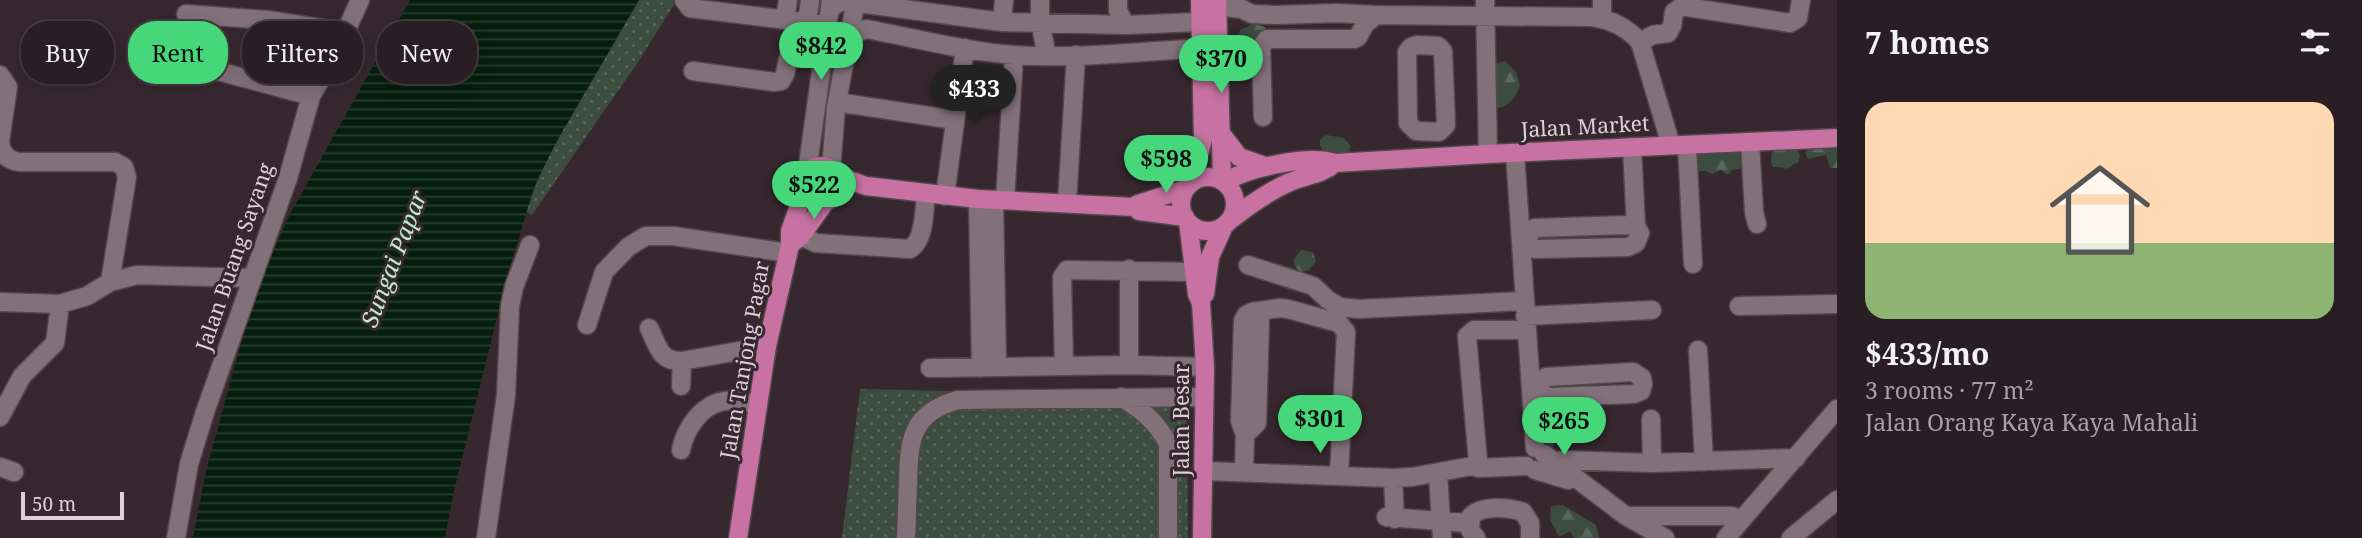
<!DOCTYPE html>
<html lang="en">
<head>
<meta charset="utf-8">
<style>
  body { margin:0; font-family:"Noto Serif",serif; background:#352b30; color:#f1f3f6; height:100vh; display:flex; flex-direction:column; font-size:26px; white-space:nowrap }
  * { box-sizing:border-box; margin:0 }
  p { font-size:23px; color:#a5a2a6 }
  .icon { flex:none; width:38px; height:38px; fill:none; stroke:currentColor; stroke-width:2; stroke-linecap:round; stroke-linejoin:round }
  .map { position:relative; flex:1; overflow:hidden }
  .side { display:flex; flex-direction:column; background:#291e23; width:525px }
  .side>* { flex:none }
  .banner { position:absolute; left:21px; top:21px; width:665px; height:63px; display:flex; gap:14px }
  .scale { position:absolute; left:21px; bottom:18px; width:103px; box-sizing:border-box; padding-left:7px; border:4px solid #dbd1d6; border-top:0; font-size:19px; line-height:24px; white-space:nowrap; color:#dbd1d6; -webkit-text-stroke:5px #37282f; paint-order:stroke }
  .price { position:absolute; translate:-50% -60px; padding:0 16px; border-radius:24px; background:#45d77a; color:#111; font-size:23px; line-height:46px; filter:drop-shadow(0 2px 4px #0008) }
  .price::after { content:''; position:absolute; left:50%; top:42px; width:21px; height:16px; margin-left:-10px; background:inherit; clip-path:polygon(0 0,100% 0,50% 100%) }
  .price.current { background:#222; color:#fff }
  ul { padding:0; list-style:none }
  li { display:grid; align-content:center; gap:14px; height:371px; padding:0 28px }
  li span { display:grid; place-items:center; height:217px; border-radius:21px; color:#555 }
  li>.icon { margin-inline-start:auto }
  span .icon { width:126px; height:126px; fill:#fffc; stroke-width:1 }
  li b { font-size:30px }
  h2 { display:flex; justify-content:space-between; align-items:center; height:84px; padding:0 28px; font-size:30px }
  .tag { padding:0 24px; border-radius:28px; background:#291e23; box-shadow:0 4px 18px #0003,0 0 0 2px #453c41; font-size:24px; line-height:63px }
  .tag.current { background:#45d77a; color:#111 }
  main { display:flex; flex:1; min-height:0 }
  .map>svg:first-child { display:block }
  .forest { fill:url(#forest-firs) }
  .park { fill:url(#park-dots) }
  .water { fill:url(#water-rules) }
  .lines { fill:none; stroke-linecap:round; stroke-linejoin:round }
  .minor-casing { stroke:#53474c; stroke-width:21 }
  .major-casing { stroke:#53474c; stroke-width:21 }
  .minor { stroke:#83717a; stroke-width:18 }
  .major { stroke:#c772a2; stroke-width:18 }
  .labels { text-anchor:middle; stroke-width:6; stroke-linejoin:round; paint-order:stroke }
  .street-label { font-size:21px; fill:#dbd1d6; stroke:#37282f }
  .water-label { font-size:23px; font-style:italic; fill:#bcf0c8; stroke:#37282f }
</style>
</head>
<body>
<main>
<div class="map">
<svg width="1837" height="538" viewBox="0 0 1837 538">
  <defs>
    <pattern id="forest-firs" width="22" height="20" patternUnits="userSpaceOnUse" patternTransform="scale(1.75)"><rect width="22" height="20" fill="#3c4d40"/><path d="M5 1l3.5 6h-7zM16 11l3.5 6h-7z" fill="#58665b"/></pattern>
    <pattern id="park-dots" width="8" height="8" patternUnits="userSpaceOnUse" patternTransform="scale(1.75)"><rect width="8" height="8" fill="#3c4d40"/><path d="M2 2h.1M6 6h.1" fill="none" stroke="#58665b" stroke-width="1.8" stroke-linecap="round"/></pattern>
    <pattern id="water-rules" width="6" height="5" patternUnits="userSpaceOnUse" patternTransform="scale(1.75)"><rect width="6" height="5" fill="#051e0d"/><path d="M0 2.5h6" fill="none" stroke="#293e30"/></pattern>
  </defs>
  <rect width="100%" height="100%" fill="#37282f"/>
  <path class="forest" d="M1254 24 1265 27 1269 32 1257 54 1245 53 1236 47 1235 38 1239 36 1240 30Z
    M1505 61 1516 72 1520 85C1506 129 1458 104 1484 67Z
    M1326 135 1344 138 1350 145 1349 153 1345 156 1325 154 1320 145V140Z
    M1794 145 1800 155 1798 162 1786 169 1782 167H1773L1771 162 1772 151Z
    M1811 146H1837V168H1830L1826 155 1808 159 1805 153Z
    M1748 149 1744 168 1731 170 1730 174H1726L1721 170 1712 174 1706 171H1693L1689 152Z
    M1301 250 1313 252 1316 261 1309 270 1301 272 1296 268 1293 260Z
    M1538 412 1550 415C1559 430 1555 443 1550 459L1530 426Z
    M1563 505 1596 525 1599 538H1612H1574L1570 531 1559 537 1550 519 1551 506Z"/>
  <path class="park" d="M639 0H677L638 62 532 215 526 212C551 137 599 69 639 0Z
    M860 389 1187 396 1188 538H842Z"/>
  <path class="water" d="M410 0H639L557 141 536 182 508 273 453 495 445 538H193L206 471 255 292 290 214Z"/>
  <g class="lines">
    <g class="minor-casing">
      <path id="minor" d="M684 0 690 8 827 25
        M1040 0V22L1047 56
        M1118 0V10L1125 25
        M1485 0 1488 154
        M1217 6 1242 9 1252 14 1275 15 1337 13 1376 15 1592 17C1612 20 1626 27 1640 42L1671 145
        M1687 7 1790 23 1798 18 1801 0
        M830 10 836 4 843 1 1002 22 1125 25 1199 22
        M186 14 267 20 345 32
        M1602 18V0
        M785 19 788 0
        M807 22 810 0
        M1002 22 1004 0
        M850 36 866 29C915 38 964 51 1013 55 1075 59 1138 52 1200 48
        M1640 42 1653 35 1668 33 1672 26 1674 12 1681 7H1687L1688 0
        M1417 45 1438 46 1443 51 1446 125 1439 132 1416 131 1408 123 1407 52 1411 47Z
        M203 67 311 96
        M693 71 774 82 781 81 785 74 796 21
        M0 75 8 87 0 141C1 153 7 160 19 162H115L124 167 127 177 110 282
        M836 107 843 103 955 120
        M1263 117 1261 47 1267 39H1354L1358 37 1365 24 1376 15
        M1750 142 1754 212 1757 224
        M1687 145 1693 264
        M1632 147 1636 227
        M1515 153 1535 448
        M831 169 836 107 856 0
        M807 172 831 0
        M945 196 965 48
        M978 199 981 368
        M994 200 997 367
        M1005 200 1014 55
        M1067 203 1076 55
        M1627 225 1636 227 1640 233 1636 243 1628 247 1536 249 1532 248 1527 240 1531 231 1535 228Z
        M801 236 816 243 910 249C925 240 924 210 926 194
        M1248 265 1313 286 1328 300 1340 307 1359 309 1524 301
        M1129 269V365
        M0 302 60 304 87 296 110 282 137 275 251 278
        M1739 306 1837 304
        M1252 312 1280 308 1288 309 1339 323 1346 332 1339 476
        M1525 316 1652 310
        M587 325 604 272 628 247 646 236H673L788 253
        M649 328C658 345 659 362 682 361
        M1698 350 1704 462
        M1064 366 1062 277 1067 270 1195 272
        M930 368 1129 365 1205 367
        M1633 372 1642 378 1643 384 1641 391 1634 394 1548 397C1541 394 1538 389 1540 381L1546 377Z
        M681 386 682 361 767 346
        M1121 397C1142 410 1157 422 1168 444V538
        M0 417 22 376 55 343 60 304
        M1651 419 1652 463
        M681 450C685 429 701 405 724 401 734 400 747 403 758 404
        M1544 454 1626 516 1665 538
        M1562 460 1652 463 1796 458
        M1478 462 1467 336 1474 330H1526
        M0 467 14 472
        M1535 470 1568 480
        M1205 471 1393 478 1412 477 1472 466 1479 468 1526 466
        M1244 471 1245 435 1240 421 1243 321 1246 315 1252 312 1257 314 1260 321 1257 423 1245 435
        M1438 473 1442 538
        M1393 478 1395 519
        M1630 516H1732L1742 519
        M1386 517 1469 523
        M176 538 189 464 205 412 288 178 311 96 336 53 360 0
        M486 538 506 395 510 306 514 287 530 245
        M906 538C907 520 907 502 908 484 909 441 910 413 958 400L1204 397
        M1476 538 1470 530 1471 516C1482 505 1509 507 1523 512L1530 523V538
        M1726 538 1837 409
        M1791 538 1837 500"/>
    </g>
    <g class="major-casing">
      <path id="major" d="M1217 0 1222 181
        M1220 132 1239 157 1265 166
        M803 184a18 18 0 1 1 36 0a18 18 0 1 1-36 0Z
        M837 176 866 186 978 199 1134 207 1139 211 1185 217
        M1181 204a27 27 0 1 1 54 0a27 27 0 1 1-54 0Z
        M1192 182 1203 139 1200 0
        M1224 182C1249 168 1308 154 1335 163L1488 154 1837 138
        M1134 207 1138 204 1185 189
        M1229 221C1248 206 1267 192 1290 182 1306 175 1322 175 1335 163
        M1188 222 1197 294 1201 303 1205 367 1202 538
        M790 245 801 236 826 201
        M1205 294 1210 257 1224 226
        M738 538 767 346 790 245V231L804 192"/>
    </g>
    <use href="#minor" class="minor"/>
    <use href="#major" class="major"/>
  </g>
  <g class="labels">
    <g class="street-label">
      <text transform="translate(1585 127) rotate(-3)" y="7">Jalan Market</text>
      <text transform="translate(235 257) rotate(-71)" y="7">Jalan Buang Sayang</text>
      <text transform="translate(745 360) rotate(-80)" y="7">Jalan Tanjong Pagar</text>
      <text transform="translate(1182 420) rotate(-90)" y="7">Jalan Besar</text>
    </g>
    <g class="water-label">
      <text transform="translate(394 259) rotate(-69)" y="8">Sungai Papar</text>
    </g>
  </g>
</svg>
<div class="scale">50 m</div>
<b class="price" style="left:821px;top:82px">$842</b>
<b class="price" style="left:1221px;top:95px">$370</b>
<b class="price current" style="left:974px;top:125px">$433</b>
<b class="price" style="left:1166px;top:195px">$598</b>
<b class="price" style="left:814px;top:221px">$522</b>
<b class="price" style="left:1320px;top:455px">$301</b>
<b class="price" style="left:1564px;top:457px">$265</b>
<div class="banner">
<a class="tag">Buy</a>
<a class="tag current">Rent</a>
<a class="tag">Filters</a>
<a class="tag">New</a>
</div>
</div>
<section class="side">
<h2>7 homes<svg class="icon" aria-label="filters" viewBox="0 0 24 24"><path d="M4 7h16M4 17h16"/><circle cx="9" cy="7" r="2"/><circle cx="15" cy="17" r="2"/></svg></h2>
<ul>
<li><span style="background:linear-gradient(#ffd9b3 65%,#8fb573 0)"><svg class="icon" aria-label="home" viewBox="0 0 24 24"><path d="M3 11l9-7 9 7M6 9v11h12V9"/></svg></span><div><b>$433/mo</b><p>3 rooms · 77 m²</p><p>Jalan Orang Kaya Kaya Mahali</p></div></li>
</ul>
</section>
</main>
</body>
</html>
